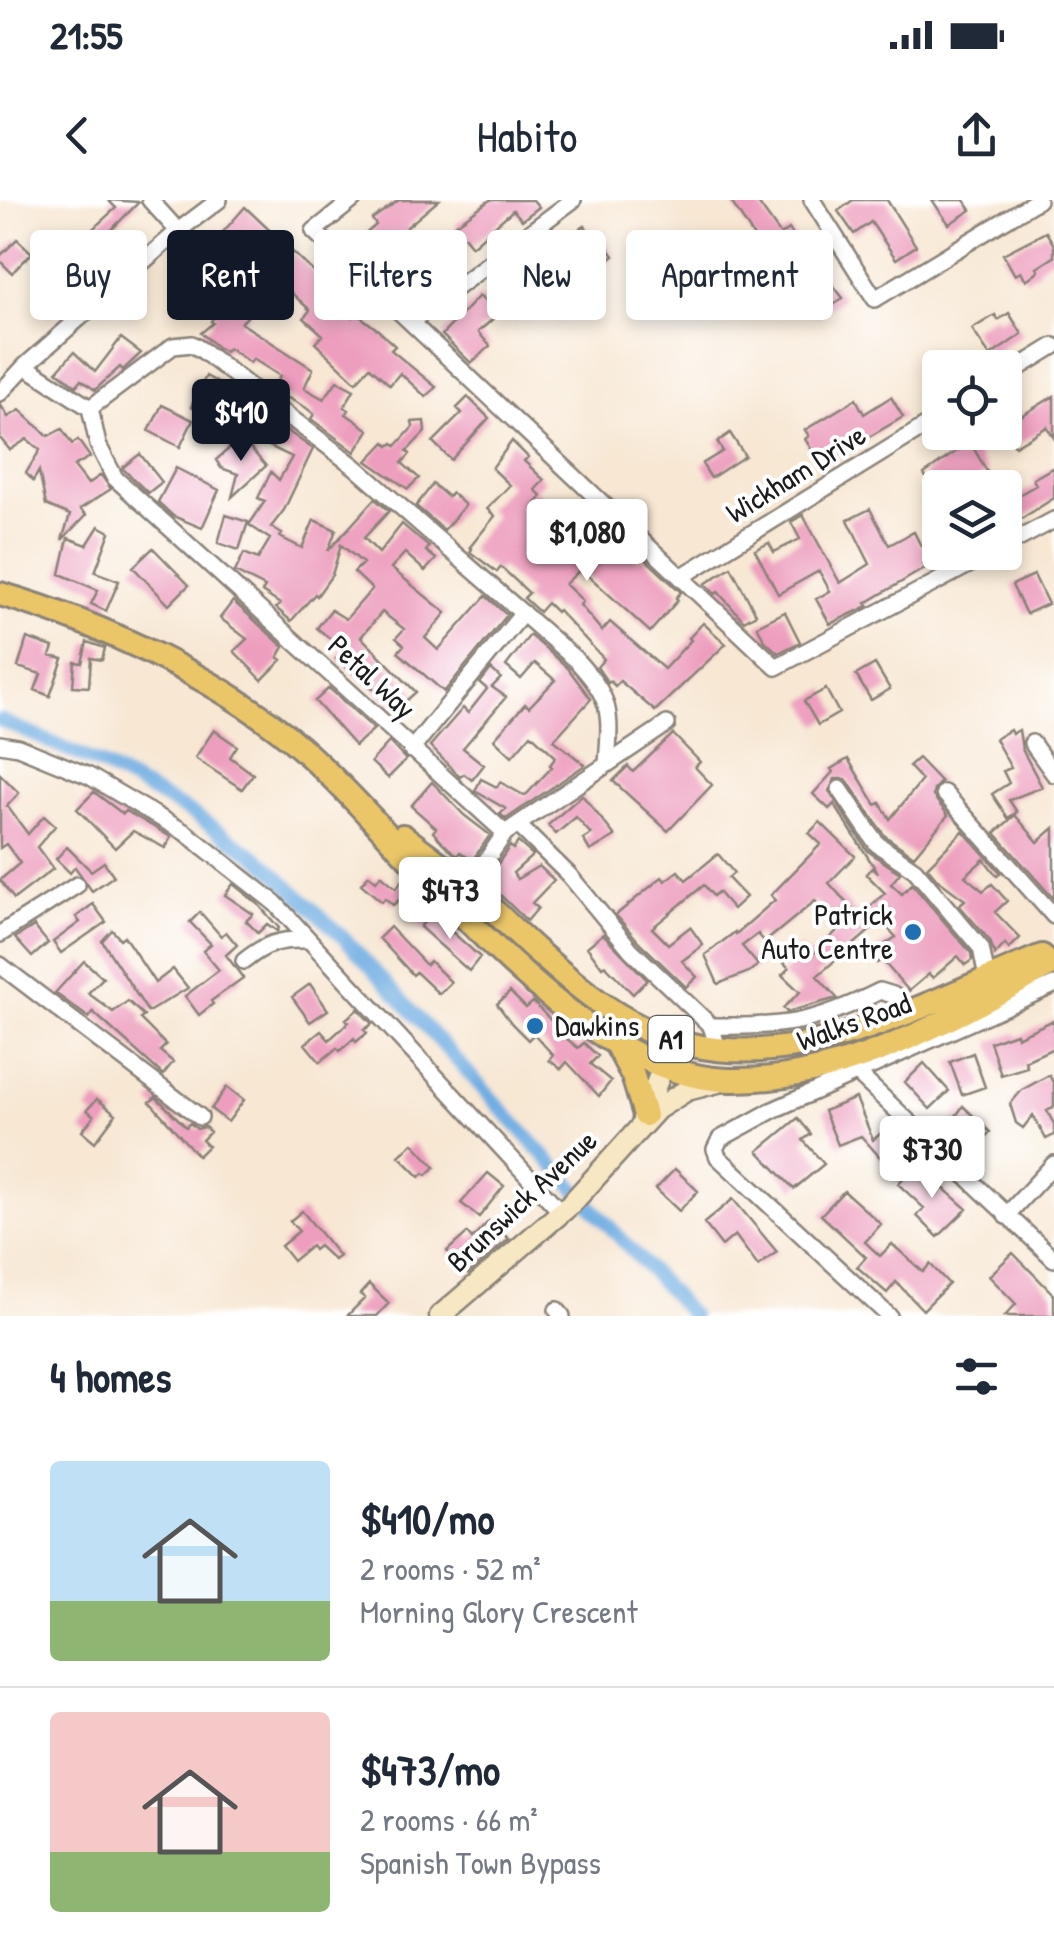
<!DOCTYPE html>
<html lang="en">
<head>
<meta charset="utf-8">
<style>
  body { margin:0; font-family:"Patrick Hand",sans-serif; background:#f2f2f3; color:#1f2937; height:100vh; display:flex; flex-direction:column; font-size:38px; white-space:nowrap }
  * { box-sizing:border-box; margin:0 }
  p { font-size:32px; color:#747a83 }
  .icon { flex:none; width:55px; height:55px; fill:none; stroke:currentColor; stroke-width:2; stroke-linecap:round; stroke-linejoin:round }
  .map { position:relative; height:1116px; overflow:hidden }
  .sheet { display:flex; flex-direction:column; background:#fff; flex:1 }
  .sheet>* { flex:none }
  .guide { position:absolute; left:30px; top:30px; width:995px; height:90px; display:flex; gap:20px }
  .controls { position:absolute; left:922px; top:150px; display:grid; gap:20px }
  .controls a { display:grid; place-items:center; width:100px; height:100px; border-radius:10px; background:#fff; box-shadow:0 5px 15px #0003; font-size:50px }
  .price { position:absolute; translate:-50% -85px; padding:0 22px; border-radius:10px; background:#fff; color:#222; font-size:32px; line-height:65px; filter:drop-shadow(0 2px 5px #0008) }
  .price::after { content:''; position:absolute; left:50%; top:60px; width:30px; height:22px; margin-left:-15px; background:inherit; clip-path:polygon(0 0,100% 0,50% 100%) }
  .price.on { background:#111827; color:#fff }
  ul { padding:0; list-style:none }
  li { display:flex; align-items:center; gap:30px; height:250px; padding:0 50px }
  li+li { border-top:2px solid #e0e1e3 }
  li span { display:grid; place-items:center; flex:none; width:280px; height:200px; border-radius:10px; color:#555 }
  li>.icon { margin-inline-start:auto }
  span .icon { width:120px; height:120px; fill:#fffc; stroke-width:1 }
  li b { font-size:42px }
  h2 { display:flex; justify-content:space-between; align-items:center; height:120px; padding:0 50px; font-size:42px }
  .pill { padding:0 35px; border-radius:10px; background:#fff; box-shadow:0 5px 15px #0003; font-size:35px; line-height:90px }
  .pill.on { background:#111827; color:#fff }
  .status { display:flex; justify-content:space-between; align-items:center; height:70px; padding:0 50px; background:#fff; direction:ltr }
  .status svg { height:28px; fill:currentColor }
  header { display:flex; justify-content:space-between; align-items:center; height:130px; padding:0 50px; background:#fff; font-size:45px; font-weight:600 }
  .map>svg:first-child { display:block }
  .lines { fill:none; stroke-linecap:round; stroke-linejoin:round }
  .canal { stroke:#70ade2; stroke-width:14 }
  .building { fill:#ed9dbd }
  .street-casing { stroke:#8a8278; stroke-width:20 }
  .secondary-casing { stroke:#8a8278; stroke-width:25 }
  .primary-casing { stroke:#8a8278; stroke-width:28 }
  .street { stroke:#fff; stroke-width:15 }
  .secondary { stroke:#f7e8c3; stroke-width:20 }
  .primary { stroke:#eac669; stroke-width:22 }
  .poi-dot { fill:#1f6fb2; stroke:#fff; stroke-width:4 }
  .labels { text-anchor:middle; stroke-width:8; stroke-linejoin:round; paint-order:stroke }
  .shield { fill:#fff; stroke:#606060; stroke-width:2.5 }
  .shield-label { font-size:28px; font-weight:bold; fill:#1c1c1c }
  .street-label { font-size:30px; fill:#1c1c1c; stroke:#fff }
  .poi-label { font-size:30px; fill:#1c1c1c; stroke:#fff; text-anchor:end }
</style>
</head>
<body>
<div class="status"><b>21:55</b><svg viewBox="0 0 49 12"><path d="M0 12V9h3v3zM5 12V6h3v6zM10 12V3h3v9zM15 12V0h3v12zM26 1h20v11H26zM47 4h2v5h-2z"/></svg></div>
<header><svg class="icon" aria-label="back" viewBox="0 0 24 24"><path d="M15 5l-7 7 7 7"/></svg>Habito<svg class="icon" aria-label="share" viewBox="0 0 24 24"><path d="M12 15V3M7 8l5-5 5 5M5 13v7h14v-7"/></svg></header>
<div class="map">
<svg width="1054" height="1116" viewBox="0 0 1054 1116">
  <rect width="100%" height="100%" fill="#fff"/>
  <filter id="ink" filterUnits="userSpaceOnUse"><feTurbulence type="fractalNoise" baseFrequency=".01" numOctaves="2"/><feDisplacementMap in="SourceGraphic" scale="20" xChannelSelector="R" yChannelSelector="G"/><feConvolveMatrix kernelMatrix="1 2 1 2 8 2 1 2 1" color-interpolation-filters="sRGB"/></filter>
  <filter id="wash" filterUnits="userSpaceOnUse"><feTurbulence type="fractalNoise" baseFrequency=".0048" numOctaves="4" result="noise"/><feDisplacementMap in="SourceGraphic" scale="40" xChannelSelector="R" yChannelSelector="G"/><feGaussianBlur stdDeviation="2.25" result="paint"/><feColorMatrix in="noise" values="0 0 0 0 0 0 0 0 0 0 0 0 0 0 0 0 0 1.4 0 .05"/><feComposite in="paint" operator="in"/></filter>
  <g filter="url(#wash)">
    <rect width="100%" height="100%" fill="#f7e7d3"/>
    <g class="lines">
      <path class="canal" d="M0 520 98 563 193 614 261 660 346 740 692 1116"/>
    </g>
    <g id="blocks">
      <path class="building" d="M108 0 139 2 111 30 118 38 102 53 86 35 116 8Z
        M399 0H439L407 27 411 31 366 65 351 46 376 25 372 19Z
        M490 0H533L539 7 522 20 513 10 472 46 455 25Z
        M730 0H756L781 35 789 29 829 88 833 85 843 98 817 117 782 67 776 71Z
        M853 0H887L916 46 896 59 871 22 854 34 838 11Z
        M932 0H964L971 10 949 24Z
        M245 7 318 76 315 79 324 90 353 117 357 114 378 130 395 146 391 150 436 187 426 197 400 173 390 185 370 167 356 182 315 143 323 135 304 118 310 110 284 86 270 102 260 94 278 74 274 68 247 42 242 48 223 32Z
        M585 26 600 47 605 43 614 56 589 75 584 69 543 109 536 102 517 117 508 106 478 132 490 146 471 163 442 135 479 96 487 103 522 74 526 78 566 45 562 39Z
        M1046 32 1054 45V57L1037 68 1039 71 1026 80 1021 72 1015 75 1003 54Z
        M431 35 443 50 422 67 431 77 409 96 391 75 418 51 415 47Z
        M17 39 32 53 12 73 0 61V56Z
        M190 55 218 68 230 58 246 76 228 93 249 115 241 123 313 169 304 188 324 199 337 181 354 190 344 207 349 210 346 214 369 230 355 252 311 219 314 214 305 207 273 190 280 176 253 159 250 163 229 148 225 152 218 148 201 133 213 123 211 121 216 115 212 111 220 103 202 84 180 71Z
        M1009 113 1022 134 990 156 972 129 995 115 998 120Z
        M121 138 141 153 123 170 120 167 95 190 81 180 76 186 57 171 74 152 95 172Z
        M206 176 247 199 232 228 191 207Z
        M1054 196V238L1047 227 1015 246 1005 229V205L1013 201 1021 216Z
        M468 197 489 218 451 260 433 242 462 213 457 208Z
        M891 197 903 217 821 265 805 239 809 236 805 230 856 199 864 214Z
        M0 204 8 217 20 210 48 236 62 229 72 244 78 240 90 257 74 266 88 284 101 275 111 289 80 309 86 315 62 340 70 315 46 305 39 271 33 281 26 273 40 250 27 239 10 250 0 238Z
        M162 205 193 220 180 247 149 231Z
        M424 221 425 232 407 251 410 254 402 263 419 278 408 289 367 261 385 242 389 246 393 243 396 246 413 227 412 222Z
        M279 225 313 249 284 310 271 327 282 334 280 337 302 348 314 320 336 330 328 351 375 299 389 311 364 338 379 353 402 324 429 347 426 351 436 359 425 371 405 353 391 368 446 413 425 438 438 450 486 396 507 415 444 492 398 452 404 445 396 438 404 429 382 412 361 437 416 492 398 508 336 459 344 450 317 428 331 410 346 419 372 389 354 372 363 363 341 345 332 375 317 396 315 394 291 421 276 408 280 404 262 392 265 387 235 372 244 353 258 359 270 339 249 325 265 301 258 298 271 272 279 280 292 257 269 246Z
        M730 233 745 256 711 278 702 264 723 251 717 242Z
        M241 238 266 266 232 297 238 274 221 268 216 260Z
        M512 241 528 257 524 261 544 280 535 290 542 296 535 305 578 345 590 330 611 348 619 341 637 360 642 356 681 392 676 398 678 400 650 432 581 369 565 384 583 401 580 405 602 431 610 422 664 469 691 440 689 438 703 423 726 444 655 511 620 481 615 486 610 481 608 483 597 467 604 459 558 410 556 412 547 403 539 412 524 398 529 393 501 367 497 372 470 352 472 349 470 347 495 316 487 309 510 285 492 268Z
        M970 242 988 273 963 288 959 282 949 288H940V301L924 274Z
        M140 254 162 282 148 293 122 268Z
        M1054 267V298L1021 319 1016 311 1005 317V303L1036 285 1033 279Z
        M176 268 219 290 202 328 173 316 158 302Z
        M433 284 448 297 452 293 465 305 444 330 416 306Z
        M870 309 889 345 914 332 921 346 940 336V355L923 364 925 368 866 403 868 406 830 424 816 399 830 391 819 371 778 394 755 350 769 343 774 352 800 339 791 322 803 315 840 383 870 364 848 320Z
        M226 315 248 322 239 350 218 343Z
        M99 326 110 332 95 372 119 381 106 411 91 404 98 390 60 374 68 338 87 345Z
        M153 348 189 385 169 405 133 367Z
        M731 367 756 414 744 421 718 392 715 394 705 384Z
        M1034 375 1048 404 1026 414 1012 385Z
        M233 401 284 447 278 457 282 460 262 480 234 451 247 439 220 418Z
        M785 412 800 442 778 453 765 441 757 426Z
        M530 435 567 467 591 499 554 540 585 565 506 619 500 614 506 609 475 591 481 579 497 587 500 582 525 596 552 567 550 565 556 557 531 534 512 556 494 539 525 504 529 507 555 480 535 463 521 479 506 466Z
        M27 438 53 447 50 456 63 459 50 496 35 490 41 474 18 467Z
        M87 442 105 448 102 460 91 458 89 487 73 486 75 462 82 463Z
        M875 464 890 489 871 500 856 475Z
        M491 469 501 478 492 487 506 497 463 548 484 565 472 580 464 574 460 577 430 546 463 508 468 513 487 489 480 483Z
        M329 488 374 529 355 546 315 501Z
        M826 489 839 513 818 525 804 501Z
        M214 530 237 546 230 557 253 574 242 589 195 558Z
        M1010 530 1012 534 1019 530 1022 549 1042 587 1009 600 1017 612 1008 618 992 594 1009 583 1003 571 1011 568 995 539Z
        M673 534 700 562 695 567 712 585 668 631 613 581 628 566 633 572Z
        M389 542 406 560 388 578 371 562Z
        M918 558 941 582 934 589 933 596 948 615 914 656 885 636 846 579H835L829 591 868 651 900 673 891 684 902 694 912 684 971 753 972 760 965 765 958 756 933 778 929 774 909 791 882 760 877 763 871 754 896 737 881 721 817 776 837 798 787 812 783 808 800 792 782 775 789 768 784 763 799 747 810 757 840 728 815 701 765 742 758 734 742 746 758 765 749 772 718 784 705 755 735 732 736 734 775 700 771 695 821 644 809 633 820 622 855 656 829 683 857 714 860 712 862 714 885 693 866 674 872 668 878 673 834 604 829 609 813 594 833 572 831 569 848 559 876 605 880 603 890 619 922 580 909 566Z
        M0 574 19 593 7 606 28 634 44 616 55 626 37 647 53 669 14 699 0 680 20 663 6 644 0 648Z
        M432 582 464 615 490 635 472 661 460 652 457 656 443 643 433 632 436 628 411 606Z
        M94 592 123 614 126 611 171 637 165 648 133 631 115 648 77 609Z
        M582 595 615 636 590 651 583 639 591 634 576 617 556 634 548 625Z
        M1015 615 1038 642 1054 628V699L995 633Z
        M963 631 1001 673 997 676 984 659 965 676 983 691 992 684 1007 701 995 712 1020 738 1009 749 1005 744 995 755 990 741 959 705 965 700 938 680 927 667Z
        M518 642 533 655 513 673 517 679 539 666 554 680 532 703 538 708 527 721 486 681 510 646 513 649Z
        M67 647 91 671 104 662 114 676 92 691 75 667 70 673 56 659Z
        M718 654 734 673 728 678 746 697 733 709 718 692 713 696 704 685 652 728 668 744 690 727 703 745 682 761 697 777 686 787 639 742 616 715 662 677 665 681 678 671 686 680Z
        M369 675 376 681 381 675 396 688 405 678 428 700 420 710 404 696 393 705 385 698 382 702 361 684Z
        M233 684 258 704 279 728 277 731 267 724 258 733 246 721 253 714 225 695Z
        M93 704 106 722 61 753 53 742 80 722 76 717Z
        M200 712 221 736 226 732 237 745 226 755 243 778 211 801 213 804 199 815 185 796 219 770 203 751 211 744 190 722Z
        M431 713 480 757 469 771 420 727Z
        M34 726 48 743 32 757 15 738Z
        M390 727 426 765 430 761 451 782 439 794 416 772 413 775 379 738Z
        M112 730 120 739 124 736 155 783 173 769 188 788 148 812 102 741Z
        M603 734 647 780 633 794 605 765 602 767 587 747Z
        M84 761 103 778 88 793 113 812 128 801 144 816 140 819 166 845 160 851 173 862 163 875 93 812 89 818 55 793Z
        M310 784 328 810 310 822 292 797Z
        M510 792 526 808 533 802 558 828 556 830 578 848 584 843 598 856 590 864 611 881 599 896 567 862 561 869 549 860 553 855 534 834 528 840 512 824 497 804Z
        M358 809 372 824 364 830 367 833 356 842 354 838 340 851 337 848 320 862 305 844 321 831 329 840 349 822 346 819Z
        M1054 820V848L1025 861 1027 867 1001 875 990 842 1016 833 1017 837Z
        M973 853 985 887 962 895 950 862Z
        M924 863 949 891 930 909 905 882Z
        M1049 875 1054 884V907L1047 911 1054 924V935L1046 939 1033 915 1023 928 1016 923 1010 904 1022 890Z
        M227 887 244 900 228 922 211 909Z
        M156 897 186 927 190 923 197 929 205 927 210 932 202 940 208 946 198 956 150 902Z
        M856 898 873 940 887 928 905 949 887 965 861 936 838 945 824 911Z
        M97 899 116 914 95 942 82 931 94 916 87 910Z
        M963 906 990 932 974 948 966 940 956 950 942 936Z
        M798 918 811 934 803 940 824 964 794 989 758 951Z
        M413 943 435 967 427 975 424 973 420 977 399 956Z
        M916 964 967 1009 938 1037 917 1016 924 1008 898 984Z
        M675 969 698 991 679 1011 656 989Z
        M488 973 504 986 479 1017 461 1003Z
        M844 991 881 1024 865 1042 880 1056 892 1044 923 1072 930 1064 949 1084 923 1110 896 1082 887 1093 857 1067 866 1057 821 1015Z
        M733 999 777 1052 758 1066 735 1035 722 1046 704 1023Z
        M302 1011 339 1056 334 1060 319 1046 314 1050 311 1046 293 1061 281 1046 299 1031 290 1021Z
        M489 1021 509 1039 468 1074 447 1051 467 1033 472 1039Z
        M1013 1053 1054 1095V1116H1005L1016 1104 989 1076Z
        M369 1084 389 1103 377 1116H347L365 1098 360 1094Z"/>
    </g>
  </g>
  <g filter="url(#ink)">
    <use href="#blocks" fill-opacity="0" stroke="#8a8278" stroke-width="2.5"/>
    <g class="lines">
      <g class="street-casing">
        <path id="street" d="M150 0 178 31
          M353 0 314 31 776 467 993 352
          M812 0 875 99 1038 0
          M412 121 573 0
          M25 166 90 208 173 146 192 144 203 151 354 266 575 459C612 499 611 511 607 564
          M1005 176 1054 146
          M0 193 25 166 178 31 219 0
          M90 208 98 245 115 278 505 633
          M1005 346 1054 320
          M681 377 940 217
          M1032 543 1054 574
          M0 544 18 547 89 576 186 633 275 703 561 1012
          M411 550 523 413
          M840 589 877 644 915 670 981 748 987 778
          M944 593 1054 716
          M519 626 569 675 631 750 711 826 718 848
          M468 687 505 633 667 524
          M0 734 77 685
          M244 761C265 744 279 739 306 740
          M0 765 200 917
          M711 826C784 827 814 824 880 791L893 795 910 811
          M858 874 1054 1059
          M1006 1016 1054 964
          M557 1110 562 1116
          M889 1116 718 957 715 949 720 939 773 910 1054 785"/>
      </g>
      <g class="secondary-casing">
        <path id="secondary" d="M643 919 673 840
          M440 1116 571 1004 657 909 687 890 726 880"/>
      </g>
      <g class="primary-casing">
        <path id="primary" d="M0 394C98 422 225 481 301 548 414 647 570 877 730 880 847 882 954 817 1054 763
          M403 636C425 653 448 669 469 687 511 727 552 768 599 802 746 910 900 812 1042 756
          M616 844 633 876 645 915"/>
      </g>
      <use href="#street" class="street"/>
      <use href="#secondary" class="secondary"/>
      <use href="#primary" class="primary"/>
    </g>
  </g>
  <g class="poi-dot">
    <circle cx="913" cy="732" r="10"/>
    <circle cx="535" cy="826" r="10"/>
  </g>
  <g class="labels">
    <rect class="shield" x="648.5" y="816" width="45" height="46" rx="8"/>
    <g class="shield-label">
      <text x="671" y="849">A1</text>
    </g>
    <g class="street-label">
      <text transform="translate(796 274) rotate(-32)" y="10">Wickham Drive</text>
      <text transform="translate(372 477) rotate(43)" y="10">Petal Way</text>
      <text transform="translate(854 822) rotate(-20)" y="10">Walks Road</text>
      <text transform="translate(522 1001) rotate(-43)" y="10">Brunswick Avenue</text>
    </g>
    <g class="poi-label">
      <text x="893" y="725">Patrick<tspan x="893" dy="34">Auto Centre</tspan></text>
      <text x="555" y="836" text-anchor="start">Dawkins</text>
    </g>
  </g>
</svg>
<div class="controls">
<a><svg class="icon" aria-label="locate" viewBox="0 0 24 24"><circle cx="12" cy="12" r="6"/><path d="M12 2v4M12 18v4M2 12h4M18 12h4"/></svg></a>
<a><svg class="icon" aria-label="layers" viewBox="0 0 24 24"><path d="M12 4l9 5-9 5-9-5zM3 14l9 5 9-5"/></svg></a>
</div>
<b class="price on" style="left:241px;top:264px">$410</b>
<b class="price" style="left:587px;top:384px">$1,080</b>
<b class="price" style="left:450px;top:742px">$473</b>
<b class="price" style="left:932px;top:1001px">$730</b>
<div class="guide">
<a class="pill">Buy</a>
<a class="pill on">Rent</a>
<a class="pill">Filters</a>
<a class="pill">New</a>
<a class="pill">Apartment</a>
</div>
</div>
<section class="sheet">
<h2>4 homes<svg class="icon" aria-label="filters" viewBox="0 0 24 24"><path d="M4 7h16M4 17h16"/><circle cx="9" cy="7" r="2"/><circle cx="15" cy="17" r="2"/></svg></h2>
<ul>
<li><span style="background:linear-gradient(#bfe0f5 70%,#8fb573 0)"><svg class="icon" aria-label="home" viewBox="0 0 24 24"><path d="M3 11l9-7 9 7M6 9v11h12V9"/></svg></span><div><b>$410/mo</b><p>2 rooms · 52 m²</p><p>Morning Glory Crescent</p></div></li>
<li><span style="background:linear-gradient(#f6c9c9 70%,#8fb573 0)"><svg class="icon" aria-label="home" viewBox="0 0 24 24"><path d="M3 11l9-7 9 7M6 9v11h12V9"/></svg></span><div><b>$473/mo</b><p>2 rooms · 66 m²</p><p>Spanish Town Bypass</p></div></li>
</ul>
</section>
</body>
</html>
